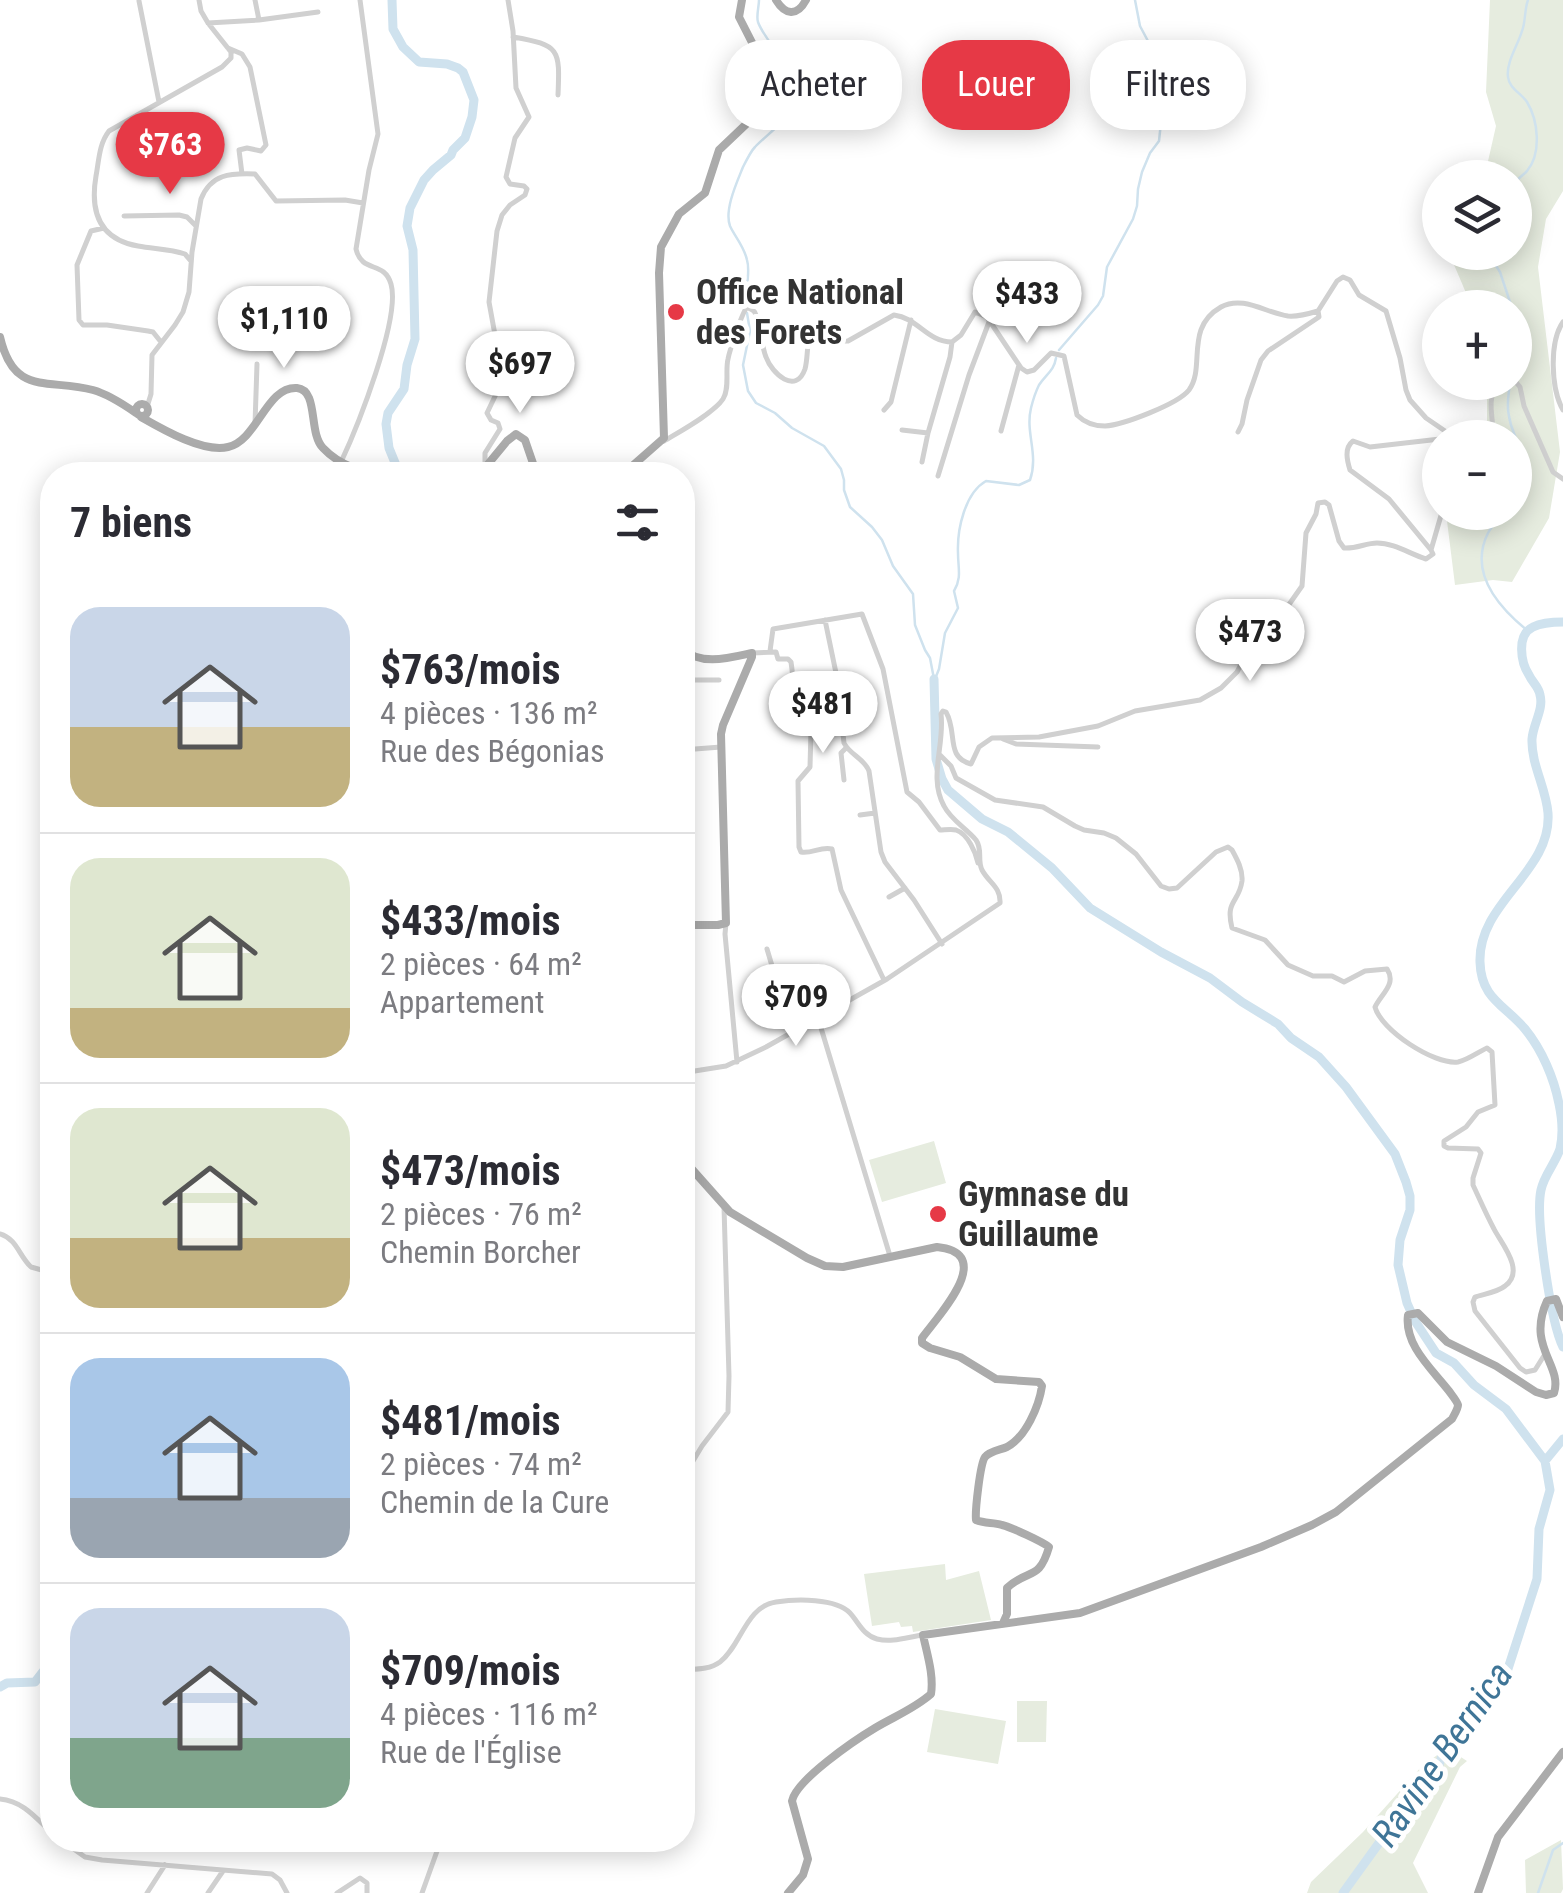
<!DOCTYPE html>
<html lang="fr">
<head>
<meta charset="utf-8">
<style>
  body { margin:0; font-family:"Roboto Condensed",sans-serif; background:#f7f7f7; color:#2b2b33; height:100vh; display:flex; flex-direction:column; font-size:38px; white-space:nowrap }
  * { box-sizing:border-box; margin:0 }
  p { font-size:32px; color:#7c7c81 }
  .icon { flex:none; width:55px; height:55px; fill:none; stroke:currentColor; stroke-width:2; stroke-linecap:round; stroke-linejoin:round }
  .map { position:relative; flex:1; overflow:hidden }
  .panel { position:absolute; left:40px; top:462px; width:655px; height:1390px; display:flex; flex-direction:column; background:#fff; border-radius:40px; box-shadow:0 5px 25px #0003 }
  .panel>* { flex:none }
  .guide { position:absolute; left:725px; top:40px; width:688px; height:90px; display:flex; gap:20px }
  .buttons { position:absolute; left:1422px; top:160px; display:grid; gap:20px }
  .buttons a { display:grid; place-items:center; width:110px; height:110px; border-radius:50%; background:#fff; box-shadow:0 5px 25px #0003; font-size:50px }
  .price { position:absolute; translate:-50% -85px; padding:0 22px; border-radius:35px; background:#fff; color:#222; font-size:32px; line-height:65px; filter:drop-shadow(0 2px 5px #0008) }
  .price::after { content:''; position:absolute; left:50%; top:60px; width:30px; height:22px; margin-left:-15px; background:inherit; clip-path:polygon(0 0,100% 0,50% 100%) }
  .price.on { background:#e63946; color:#fff }
  ul { padding:0; list-style:none }
  li { display:flex; align-items:center; gap:30px; height:250px; padding:0 30px }
  li+li { border-top:2px solid #e1e1e2 }
  li span { display:grid; place-items:center; flex:none; width:280px; height:200px; border-radius:30px; color:#555 }
  li>.icon { margin-inline-start:auto }
  span .icon { width:120px; height:120px; fill:#fffc; stroke-width:1 }
  li b { font-size:42px }
  h2 { display:flex; justify-content:space-between; align-items:center; height:120px; padding:0 30px; font-size:42px }
  .chip { padding:0 35px; border-radius:40px; background:#fff; box-shadow:0 5px 25px #0003; font-size:35px; line-height:90px }
  .chip.on { background:#e63946; color:#fff }
  .map>svg:first-child { display:block }
  .green { fill:#e6ecdf }
  .lines { fill:none; stroke-linecap:round; stroke-linejoin:round }
  .stream { stroke:#cfe2ee; stroke-width:2.5 }
  .river { stroke:#cfe2ee; stroke-width:9 }
  .minor { stroke:#d0d0d0; stroke-width:5 }
  .major { stroke:#ababab; stroke-width:8 }
  .poi-dot { fill:#e63946; stroke:#fff; stroke-width:4 }
  .labels { text-anchor:middle; stroke-width:10; stroke-linejoin:round; paint-order:stroke }
  .poi-label { font-size:35px; font-weight:bold; fill:#333; stroke:#fff; text-anchor:start }
  .water-label { font-size:38px; font-style:italic; fill:#3f7597; stroke:#fff }
</style>
</head>
<body>
<div class="map">
<svg width="1563" height="1893" viewBox="0 0 1563 1893">
  <rect width="100%" height="100%" fill="#fff"/>
  <path class="green" d="M1490 0H1563V191L1546 219 1538 267 1560 452 1549 518 1512 582 1493 580 1455 585 1446 513 1515 512V438L1481 437 1487 427V383L1515 382V308L1472 307 1449 253 1515 252V178L1476 177 1486 170 1496 126 1486 92Z
    M934 1141 946 1183 882 1202 869 1160Z
    M945 1564 946 1580 979 1571 991 1620 913 1632 912 1626 901 1627 899 1622 872 1626 864 1574Z
    M1017 1701H1047L1046 1742H1017Z
    M935 1709 1006 1721 998 1764 927 1752Z
    M1447 1748 1467 1761 1460 1767 1413 1863 1428 1893H1307L1311 1882 1363 1832 1422 1766Z
    M1561 1840 1563 1889 1561 1893H1526L1525 1860Z"/>
  <g class="lines">
    <path class="stream" d="M1515 182C1519 178 1523 175 1527 171 1542 153 1538 120 1527 102 1521 93 1509 88 1508 77 1506 62 1518 45 1522 31 1526 21 1524 11 1528 0
      M1487 252 1500 272 1512 308
      M745 305C745 290 751 273 747 260 744 246 735 237 730 226 724 210 737 182 743 167 746 161 751 151 755 147 769 132 802 111 798 87 796 72 764 40 758 22 756 16 759 7 759 0
      M747 313 750 331 743 365 748 391 756 403 775 413 792 428 824 446 841 469 844 480V490L850 507 872 527 882 540 893 566 913 594 915 625 925 650 930 658 934 679
      M1059 350 1098 305 1103 296 1107 267 1133 219 1137 206 1138 189 1142 172 1150 153 1159 141 1162 113 1155 81 1158 60 1140 26 1135 0
      M1510 382C1509 394 1506 404 1509 416 1512 438 1523 438 1515 464
      M1503 512C1498 519 1492 526 1488 533 1468 573 1498 607 1528 631
      M935 679 939 669 945 633 958 608 954 591C962 578 958 568 958 553 957 529 965 493 986 481L1019 485 1030 480C1039 454 1025 433 1031 408 1033 400 1036 391 1039 385 1046 374 1054 371 1056 358
      M1538 1893 1553 1850 1563 1843"/>
    <path class="river" d="M392 0 393 29 403 47 419 62 447 64 458 68 463 72 474 100 472 117 465 138 453 150 451 155 433 170 424 180 410 208 407 226 413 250 415 339 407 365 404 389 388 413 386 424 389 448 400 475
      M1563 622C1554 622 1541 623 1533 627 1516 635 1521 663 1529 675 1532 682 1539 687 1540 695 1544 709 1533 724 1532 739 1531 764 1546 788 1548 813 1552 872 1478 902 1480 962 1481 999 1505 1005 1525 1029 1542 1050 1554 1078 1559 1104 1562 1118 1563 1136 1560 1149 1555 1164 1544 1175 1541 1190 1535 1217 1551 1323 1563 1347
      M934 679 936 759 942 779 948 790 982 819 1008 832 1052 868 1090 908 1161 952 1210 978 1242 1002 1278 1024 1291 1038 1319 1057 1346 1087 1395 1154 1406 1182 1410 1196V1210L1400 1240 1398 1265 1407 1303 1415 1321 1436 1353 1454 1363 1474 1385 1506 1409 1545 1461
      M0 1687 7 1683 35 1682 52 1660
      M1343 1893 1418 1789 1439 1765 1446 1743 1456 1727 1481 1708 1505 1678 1537 1579 1539 1529 1550 1490 1545 1461 1563 1439"/>
    <path class="minor" d="M139 1 159 102
      M259 20 318 12
      M208 23 259 20 255 0
      M513 37C560 45 560 49 558 95
      M228 48 242 54 250 67 266 145 261 151 247 148 239 150 242 174
      M124 216 179 215 187 217 196 226
      M104 228 91 231 77 265 79 320 83 325H107L148 331 153 332 161 342
      M191 261 185 254C170 249 154 249 138 246 99 239 90 211 96 176 99 160 99 144 109 131L222 67 231 58V52L208 23 201 11 199 0
      M1563 322C1549 342 1551 389 1563 410
      M1515 381 1520 387 1524 406 1553 472 1563 479
      M147 407 151 394 152 355 175 325 183 312 189 292 192 252 201 199C211 174 230 173 255 174L276 201 345 200 363 203
      M884 410 891 402 911 320
      M255 424 257 364
      M902 430 928 433 950 357 952 342
      M1001 431 1019 365
      M1238 432 1242 424 1247 400 1261 360 1268 351 1319 317 1318 311
      M1494 438C1493 419 1486 398 1498 382
      M664 441C679 432 714 413 723 399 730 388 725 371 728 359 730 349 742 313 747 307 754 311 754 309 757 318 762 331 761 345 766 357 772 374 796 395 805 369 807 362 807 353 808 345L811 342 848 341 894 315C918 318 927 342 952 342L961 335 975 312 987 317 1021 368 1027 372 1034 370 1051 353 1064 356 1077 415C1085 423 1094 426 1105 426 1123 425 1178 404 1189 390 1206 367 1184 328 1221 307 1243 295 1266 313 1288 316 1298 317 1308 314 1318 311L1337 281 1343 277 1350 280 1359 295 1386 311 1400 358 1406 390 1410 400 1426 418 1445 431 1444 438
      M341 462C357 428 401 318 391 284 384 260 362 274 356 249L369 170 378 134 360 0
      M922 462 928 433
      M485 466V453L500 429 498 423 491 420 487 413 498 390 501 368 489 302 497 231 502 215 510 205 525 195 527 189 524 186 510 184 506 177 515 138 529 117 516 88 513 31 508 0
      M338 475 351 468 353 475
      M938 476 969 375 989 322
      M1431 550 1389 499 1350 470C1347 460 1344 448 1353 441L1370 447 1440 439
      M825 620 836 673 844 743C850 755 864 758 869 771L881 852 885 862 914 900 942 944
      M770 651 773 629 862 614 883 669 907 792 919 802 940 830C944 830 952 829 956 830 968 834 976 853 978 863
      M753 653 776 652 778 659H788L791 662C794 681 794 701 797 720L808 725 811 730 810 767 798 781 799 847 801 852C812 854 821 846 832 849L841 890 884 980
      M682 680H719
      M1003 739 1016 744 1098 747
      M682 750 721 747
      M940 755 951 766 956 778 995 800 1043 807 1075 826 1084 830 1104 833 1116 838 1136 854 1161 886 1169 889 1177 888 1216 852 1228 847 1232 850C1237 859 1243 870 1242 881 1239 903 1225 900 1232 928L1265 940 1288 965 1313 976H1332L1344 982 1365 971 1387 969C1397 984 1381 994 1375 1007 1381 1030 1434 1065 1458 1062 1468 1060 1478 1052 1487 1048L1492 1052 1495 1105 1478 1112 1466 1127 1444 1141V1146L1448 1148 1478 1149 1481 1153 1473 1178V1185C1480 1200 1486 1214 1494 1229 1501 1243 1526 1271 1505 1286 1498 1292 1484 1294 1475 1297L1473 1302 1475 1311 1520 1368 1526 1372 1535 1370 1545 1354
      M844 780 841 753 846 748
      M860 815 875 813
      M889 897 905 888
      M726 923 725 934 737 1062
      M767 949 778 986 796 1029
      M818 1018 890 1256
      M682 1073 726 1066 766 1047 887 979 1000 903C1001 887 989 883 982 870 977 860 983 850 976 840 966 828 951 820 944 806 928 777 945 745 941 714L943 711 946 712C958 733 945 757 971 764L979 747 992 738 1039 737 1098 726 1135 711 1200 700 1221 688 1237 672 1243 661 1250 627 1257 620 1283 613 1302 586 1306 533 1316 514 1318 503 1325 502 1329 505 1339 541 1344 548C1356 549 1366 543 1377 543 1394 543 1410 554 1426 559L1433 554 1431 550 1442 512
      M0 1234C17 1239 19 1256 31 1267L52 1273
      M682 1472 687 1471 702 1446 728 1412 729 1376 724 1207
      M682 1670C695 1669 709 1670 720 1662 741 1646 746 1606 776 1602 796 1599 836 1598 850 1613 859 1623 863 1635 877 1639 892 1643 908 1637 923 1635
      M0 1799C23 1801 36 1818 52 1833
      M61 1840 85 1857 102 1860 272 1874 280 1880 287 1893
      M147 1893 165 1865
      M208 1893 223 1871
      M337 1893 360 1878 367 1883V1893
      M422 1893 441 1840"/>
    <path class="major" d="M776 0C785 15 797 17 806 0
      M0 337C14 397 48 378 93 390 108 394 123 404 136 413
      M136 410a6 6 0 1 1 12 0a6 6 0 1 1-12 0Z
      M141 417C162 429 203 453 228 447 258 440 266 386 297 388 319 390 308 433 323 448 340 466 362 472 386 475
      M479 475 507 441 516 434 525 440 537 475
      M622 475 664 438 659 273 661 247 679 214 705 193 719 150 760 111 768 100 769 81 766 70 739 17 742 0
      M682 649C701 666 729 658 752 653V657L723 725 721 734 726 923 718 925H682
      M682 1158 730 1212 807 1258 825 1266 843 1267 937 1247C998 1253 938 1316 922 1338V1343L930 1348 960 1357 996 1379 1039 1382 1042 1386C1039 1406 1026 1437 1007 1447 1000 1450 990 1451 985 1457 980 1464 975 1511 976 1520 985 1524 993 1522 1002 1525 1011 1527 1043 1542 1049 1547 1039 1582 1028 1568 1007 1588V1614L1003 1623
      M788 1893 803 1875 808 1859 792 1801C796 1780 855 1740 875 1728 893 1717 914 1709 931 1694 934 1675 927 1654 923 1635L1080 1613 1261 1547 1312 1525 1336 1512 1452 1419C1454 1415 1458 1409 1458 1405 1457 1401 1451 1394 1449 1391 1432 1369 1404 1345 1408 1315L1418 1313 1447 1342 1496 1366 1536 1392 1546 1395 1554 1393C1563 1365 1526 1347 1547 1301L1556 1299 1563 1317
      M1478 1893 1498 1837 1563 1752"/>
  </g>
  <g class="poi-dot">
    <circle cx="676" cy="312" r="10"/>
    <circle cx="938" cy="1214" r="10"/>
  </g>
  <g class="labels">
    <g class="poi-label">
      <text x="696" y="304">Office National<tspan x="696" dy="40">des Forets</tspan></text>
      <text x="958" y="1206">Gymnase du<tspan x="958" dy="40">Guillaume</tspan></text>
    </g>
    <g class="water-label">
      <text transform="translate(1442 1754) rotate(-55)" y="13">Ravine Bernica</text>
    </g>
  </g>
</svg>
<div class="buttons">
<a><svg class="icon" aria-label="layers" viewBox="0 0 24 24"><path d="M12 4l9 5-9 5-9-5zM3 14l9 5 9-5"/></svg></a>
<a>+</a>
<a>−</a>
</div>
<b class="price on" style="left:170px;top:197px">$763</b>
<b class="price" style="left:1027px;top:346px">$433</b>
<b class="price" style="left:284px;top:371px">$1,110</b>
<b class="price" style="left:520px;top:416px">$697</b>
<b class="price" style="left:1250px;top:684px">$473</b>
<b class="price" style="left:823px;top:756px">$481</b>
<b class="price" style="left:796px;top:1049px">$709</b>
<div class="guide">
<a class="chip">Acheter</a>
<a class="chip on">Louer</a>
<a class="chip">Filtres</a>
</div>
<section class="panel">
<h2>7 biens<svg class="icon" aria-label="filters" viewBox="0 0 24 24"><path d="M4 7h16M4 17h16"/><circle cx="9" cy="7" r="2"/><circle cx="15" cy="17" r="2"/></svg></h2>
<ul>
<li><span style="background:linear-gradient(#c9d6e8 60%,#c2b280 0)"><svg class="icon" aria-label="home" viewBox="0 0 24 24"><path d="M3 11l9-7 9 7M6 9v11h12V9"/></svg></span><div><b>$763/mois</b><p>4 pièces · 136 m²</p><p>Rue des Bégonias</p></div></li>
<li><span style="background:linear-gradient(#dfe7d0 75%,#c2b280 0)"><svg class="icon" aria-label="home" viewBox="0 0 24 24"><path d="M3 11l9-7 9 7M6 9v11h12V9"/></svg></span><div><b>$433/mois</b><p>2 pièces · 64 m²</p><p>Appartement</p></div></li>
<li><span style="background:linear-gradient(#dfe7d0 65%,#c2b280 0)"><svg class="icon" aria-label="home" viewBox="0 0 24 24"><path d="M3 11l9-7 9 7M6 9v11h12V9"/></svg></span><div><b>$473/mois</b><p>2 pièces · 76 m²</p><p>Chemin Borcher</p></div></li>
<li><span style="background:linear-gradient(#a9c7e8 70%,#9aa5b1 0)"><svg class="icon" aria-label="home" viewBox="0 0 24 24"><path d="M3 11l9-7 9 7M6 9v11h12V9"/></svg></span><div><b>$481/mois</b><p>2 pièces · 74 m²</p><p>Chemin de la Cure</p></div></li>
<li><span style="background:linear-gradient(#c9d6e8 65%,#7fa58c 0)"><svg class="icon" aria-label="home" viewBox="0 0 24 24"><path d="M3 11l9-7 9 7M6 9v11h12V9"/></svg></span><div><b>$709/mois</b><p>4 pièces · 116 m²</p><p>Rue de l'Église</p></div></li>
</ul>
</section>
</div>
</body>
</html>
